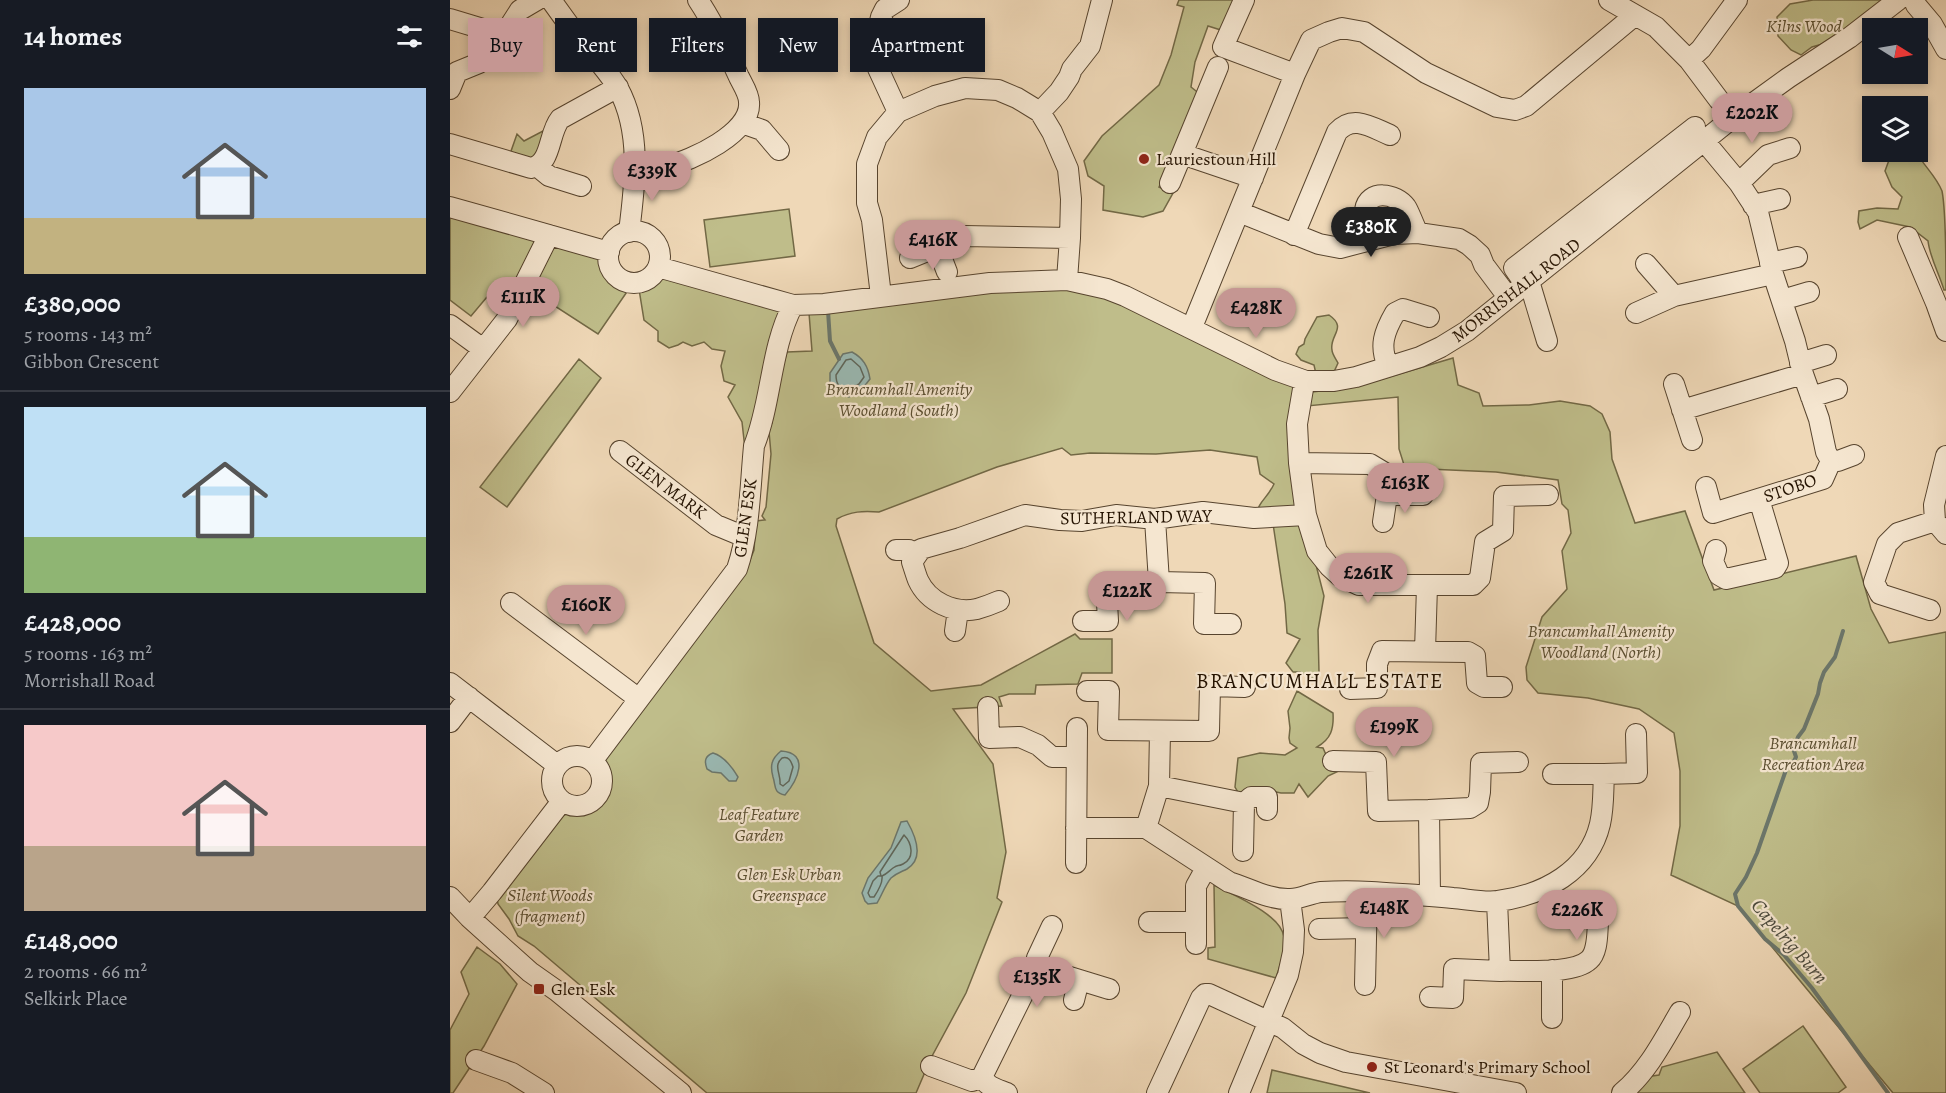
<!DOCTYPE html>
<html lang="en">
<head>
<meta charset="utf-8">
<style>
  body { margin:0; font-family:Alegreya,serif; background:#242831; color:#f1f3f6; height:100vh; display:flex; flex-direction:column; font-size:22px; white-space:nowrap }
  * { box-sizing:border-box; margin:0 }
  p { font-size:20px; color:#9ea1a6 }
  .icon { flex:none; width:33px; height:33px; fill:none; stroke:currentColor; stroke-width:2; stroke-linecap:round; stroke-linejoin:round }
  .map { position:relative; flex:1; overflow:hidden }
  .details { display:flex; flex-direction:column; background:#171b24; width:450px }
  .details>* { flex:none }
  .hud { position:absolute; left:18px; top:18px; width:570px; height:54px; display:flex; gap:12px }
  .needle { width:39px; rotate:101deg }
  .buttons { position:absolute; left:1412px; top:18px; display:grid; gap:12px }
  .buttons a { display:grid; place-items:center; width:66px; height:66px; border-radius:0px; background:#171b24; box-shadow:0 3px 9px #0003; font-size:30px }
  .price { position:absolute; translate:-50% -51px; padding:0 14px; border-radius:21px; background:#c59692; color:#111; font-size:20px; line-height:39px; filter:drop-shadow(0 2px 3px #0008) }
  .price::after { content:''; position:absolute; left:50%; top:36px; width:18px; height:14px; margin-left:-9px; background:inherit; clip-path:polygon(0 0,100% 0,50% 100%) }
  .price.current { background:#222; color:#fff }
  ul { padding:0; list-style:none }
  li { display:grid; align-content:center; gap:12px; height:318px; padding:0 24px }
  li+li { border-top:2px solid #363941 }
  li span { display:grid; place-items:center; height:186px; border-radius:0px; color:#555 }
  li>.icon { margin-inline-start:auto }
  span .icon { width:108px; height:108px; fill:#fffc; stroke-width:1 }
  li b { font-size:26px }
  h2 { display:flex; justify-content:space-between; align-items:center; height:72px; padding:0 24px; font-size:26px }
  .tag { padding:0 21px; border-radius:0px; background:#171b24; box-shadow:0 3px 9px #0003; font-size:21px; line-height:54px }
  .tag.current { background:#c59692; color:#111 }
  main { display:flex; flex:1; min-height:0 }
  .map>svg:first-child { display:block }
  .green { fill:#bfbd8a; stroke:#726845; stroke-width:1.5 }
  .water { fill:#9ab9b3; stroke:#6b766b; stroke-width:1.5 }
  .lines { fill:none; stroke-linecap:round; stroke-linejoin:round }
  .shore { stroke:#5f665a; stroke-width:1.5 }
  .stream { stroke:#6b766b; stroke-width:4 }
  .minor-casing { stroke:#57442e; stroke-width:22 }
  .minor { stroke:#f5e6d0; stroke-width:20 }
  .poi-dot { fill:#8f2418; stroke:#f5e6d0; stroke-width:2 }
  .labels { text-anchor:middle; stroke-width:4.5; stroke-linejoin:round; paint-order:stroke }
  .park-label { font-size:18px; font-style:italic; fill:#5a4e30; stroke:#f5e6d0 }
  .poi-label { font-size:18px; fill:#241200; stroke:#f5e6d0; text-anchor:start }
  .street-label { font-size:18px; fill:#241200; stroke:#f5e6d0 }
  .water-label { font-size:20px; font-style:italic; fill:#4d4c3f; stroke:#f5e6d0 }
  .quarter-label { font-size:21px; letter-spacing:1.5px; fill:#241200; stroke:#f5e6d0 }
</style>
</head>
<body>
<main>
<section class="details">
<h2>14 homes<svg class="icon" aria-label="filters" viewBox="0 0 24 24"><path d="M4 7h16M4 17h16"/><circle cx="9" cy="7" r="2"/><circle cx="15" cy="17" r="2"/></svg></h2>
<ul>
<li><span style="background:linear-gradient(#a9c7e8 70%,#c2b280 0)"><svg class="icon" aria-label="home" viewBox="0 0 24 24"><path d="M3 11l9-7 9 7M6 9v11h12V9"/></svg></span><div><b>£380,000</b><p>5 rooms · 143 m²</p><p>Gibbon Crescent</p></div></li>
<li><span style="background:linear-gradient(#bfe0f5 70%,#8fb573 0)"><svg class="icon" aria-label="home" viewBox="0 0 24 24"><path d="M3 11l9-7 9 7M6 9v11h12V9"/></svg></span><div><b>£428,000</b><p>5 rooms · 163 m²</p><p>Morrishall Road</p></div></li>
<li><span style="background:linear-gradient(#f6c9c9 65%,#b9a48a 0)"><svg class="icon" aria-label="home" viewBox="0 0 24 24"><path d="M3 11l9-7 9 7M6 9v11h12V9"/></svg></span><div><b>£148,000</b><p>2 rooms · 66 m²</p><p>Selkirk Place</p></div></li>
</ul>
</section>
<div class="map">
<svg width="1496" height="1093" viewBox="0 0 1496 1093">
  <rect width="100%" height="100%" fill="#efd8b7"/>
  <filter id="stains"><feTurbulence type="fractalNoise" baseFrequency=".00333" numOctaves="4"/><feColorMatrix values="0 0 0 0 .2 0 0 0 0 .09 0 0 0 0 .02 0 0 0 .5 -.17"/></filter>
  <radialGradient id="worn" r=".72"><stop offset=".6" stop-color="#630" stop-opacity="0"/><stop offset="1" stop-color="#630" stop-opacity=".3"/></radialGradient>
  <path class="green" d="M729 0H788L774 31 758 26 745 62 741 87 751 95 709 187 723 193 713 211 693 217 653 210 654 186 638 176 634 161 652 136 709 85 721 55 734 7 727 5Z
    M1363 0H1441L1376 43 1362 47 1351 55 1341 50 1328 36 1327 17 1340 4Z
    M93 131 95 134 87 157 74 162 60 154 67 134 74 141Z
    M1442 152H1466C1474 166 1486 176 1492 191 1496 211 1496 266 1496 290H1494C1489 273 1480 258 1478 241L1460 227 1427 220 1410 229 1408 222 1409 211 1427 208 1448 209 1452 197 1442 187 1435 171Z
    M0 201 158 261C161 274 170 281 183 283L148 334 74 286 70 291 37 297 21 316 0 300Z
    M339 209 345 256 260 267 254 220Z
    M204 273 343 305 295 449 292 422 278 397 285 385 274 381 271 366 275 351 262 349 254 342 242 346 233 342 228 345 219 348 208 341V331L194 320 188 283Z
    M580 286H641L856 381 854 503 806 516C809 500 817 499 824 484L810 474 807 457 760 450 706 454 640 453 621 455 612 448 547 467 429 512C413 511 401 511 387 519L386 526 424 643 481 691 531 685 625 634 630 639H662V673H632L628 684 586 685 585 694H559L549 697 552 706 503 709 543 764 556 852 547 898 552 902 516 993 481 1058 466 1093H257L84 946 68 936 59 919 48 904 46 893 107 819 122 811H135L147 806 156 793 160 781 158 769 154 759 296 570 304 550 306 521 315 520 312 516 316 507 321 454 318 420 322 423 327 386 337 352 362 351 359 313Z
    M879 315C898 328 879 335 882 350 882 354 886 359 888 363L883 374H866L864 365 851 360 846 354 849 347 854 344 855 339 867 317Z
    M1003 358 1008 385 1029 393 1033 406 1079 405 1110 401 1140 406 1152 414 1160 432 1162 459 1185 523 1235 511 1264 590 1406 556 1421 609 1439 643 1496 632V1093H1443L1288 906 1221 875 1230 826V771L1224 733 1189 709 1138 698 1088 693 1077 680 1076 667 1092 617 1117 589 1112 551 1121 533 1118 510 1112 504 1108 480 1046 472 955 468 949 449 948 397 857 406 862 392 905 387Z
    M129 359 151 378 57 507 30 487Z
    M822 517 850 524 866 565 874 596 868 630 869 672 864 679 850 672H843L836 663 850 639 837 633 835 604Z
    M847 691 883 713C884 729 881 739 867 747L873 748 877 757 899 766 878 776 858 797 849 784 844 793H831L817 790 789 794 785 787 788 758 810 753 835 755 847 748 840 743 839 738 840 728 838 711Z
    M764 885C783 895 831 914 834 937 836 950 830 965 826 978L758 959V948L765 947Z
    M27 947 50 964 67 984 34 1046 3 1093H0V1030L19 994 11 972Z
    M1353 1026 1396 1087 1388 1093H1310L1293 1069Z
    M1267 1052 1295 1093H1186L1195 1077 1209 1075 1212 1067Z
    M822 1070 920 1093H817Z"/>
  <path class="water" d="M402 352C413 358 418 366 420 379L413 388 399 397 389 394 380 386V373L393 354Z
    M331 751C361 753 347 781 335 795 323 793 326 786 323 777 320 766 321 759 331 751Z
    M263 753C274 756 282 767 288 777L286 781H279L271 773 262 772 257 769C254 761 255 756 263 753Z
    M457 821C465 835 475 858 457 869 451 872 447 873 441 878 435 885 432 895 427 903L418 904 415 901 412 893 418 878 441 848 451 822Z"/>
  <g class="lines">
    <path class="shore" d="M401 359 410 367 414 377 409 384 398 390C389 388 386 384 386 375L396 360Z
      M332 758C339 756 341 761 343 767L339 781 333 786 330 784C331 774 323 766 332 758Z
      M454 835C462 843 465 858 453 864 447 867 449 864 443 868 439 871 437 874 432 876 433 883 428 891 424 897H420L418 893 423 881 428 876H431L430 872Z"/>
    <path class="stream" d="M378 311 380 341 389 359
      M1393 631 1385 657 1374 672 1370 683 1368 694 1354 729 1348 737 1345 745 1344 751 1346 757 1343 763 1337 767 1307 853 1296 877 1285 894 1288 906 1315 939 1334 955 1362 988 1438 1093"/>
    <g class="minor-casing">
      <path id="minor" d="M101 0C111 14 121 28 131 41 144 56 158 71 168 88 192 132 185 185 179 232
        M794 0 773 47 845 74
        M1159 0 1206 27 1239 60 1269 100
        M1464 0 1466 5 1482 24 1496 49
        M0 19 53 35
        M1239 60 1251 49 1287 0
        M0 89 7 72 29 63 43 52 70 10 87 0
        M448 112 425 62 423 50 431 17 435 9 449 0
        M590 112 609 92 619 77 622 69 640 46 652 0
        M292 123 312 130 329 150
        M1255 142 1289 183 1308 212 1323 274 1345 341 1353 374 1369 419 1376 452 1381 461 1373 479 1263 513 1256 487
        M0 144 81 168C102 164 98 134 110 119L168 87
        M732 154 803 178
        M88 167 99 176 131 186
        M185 168C195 167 206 168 217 166 241 161 302 133 299 102 299 94 293 85 289 77 277 51 264 24 248 0
        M720 183 768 67
        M1289 183 1318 155 1340 148
        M1303 205 1330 199
        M0 207 159 252
        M789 212 869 244 890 248 944 234 968 233 1009 239 1019 245 1030 255 1034 265 1058 297
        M158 257a26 26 0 1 1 52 0a26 26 0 1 1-52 0Z
        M844 235 887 132C903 114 921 127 940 135
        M1458 237 1486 303 1496 331
        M922 238C919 230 914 220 915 210 918 189 946 193 956 207 959 211 964 226 968 233
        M487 246 497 272
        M460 258 514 236 620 238
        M1320 263 1347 257
        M1196 264 1224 296
        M208 267 343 305 374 304 540 283 617 280 657 289 675 296 825 370 856 381H884L906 377 970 357 991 347 1017 331 1280 120 1338 78 1399 38 1448 0
        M1079 281 1097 341
        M1075 284 1064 268 1245 127
        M431 296 422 220 417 203V164L427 137 448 112 485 96 515 88 548 90 567 98 590 112 602 132 618 169 621 199 620 238 617 280
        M1332 300 1359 292
        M1186 313 1224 296 1323 274
        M0 325 33 349
        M742 327 845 74 861 40 879 32 892 28 914 32 976 73 1047 107 1065 110 1076 106 1184 16
        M1350 363 1376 355
        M938 366C929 346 934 332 945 313L953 309 979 317
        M856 381 854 383 847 424 849 463 856 515 867 551 879 566 890 576 909 585H1023L1030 578 1035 542 1053 531 1054 496 1098 495
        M1224 384 1242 440
        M0 392 57 319 99 235
        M1361 397 1387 389
        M1232 410 1353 374
        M170 451 266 525 295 537
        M1496 456 1484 505 1485 521 1496 534
        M1381 461H1388L1404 455
        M849 463 920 464 935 473 937 495 933 522
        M937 495H973
        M705 519 709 582 755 583 754 624H781
        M446 550H459L466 554
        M1266 550 1263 561 1269 575 1276 579 1325 568 1328 563 1309 499
        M549 601C542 604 534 607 527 609 504 614 478 602 468 580 466 575 464 568 462 562L471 549 510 538 575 515 610 520 632 521 666 515 705 519 753 512 804 518 856 515
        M61 603 189 699
        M1480 610 1430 594 1424 582 1437 544 1448 533 1485 521
        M633 621H658L656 583 709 582
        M505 631 508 610
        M975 651 977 586
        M0 683 107 765
        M900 689 927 688V664L932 651 1018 652 1025 656 1027 683 1034 687H1052
        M637 691H659L658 730 759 731 760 686 795 687
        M538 707 539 738 570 737 588 745 602 757H626
        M0 722 19 697
        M102 781a25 25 0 1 1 50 0a25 25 0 1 1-50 0Z
        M143 760 287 569C300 531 300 487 304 446 322 401 320 349 343 305
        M883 761 926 762 928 811 979 810
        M1103 774H1154
        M709 786 794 803 793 851
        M794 803 801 797H817V810
        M626 828H696L779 882C799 888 819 900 840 899 851 899 861 893 871 892 888 891 905 891 921 892 949 894 976 895 1003 898 1017 899 1034 903 1048 901 1094 895 1139 871 1150 824 1154 807 1153 790 1154 774L1187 773 1186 734
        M696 828 709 786 710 731
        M626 863 627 728
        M980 896 979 810 1020 808 1028 803 1030 792 1031 763 1068 762
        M0 897 20 918 80 972 107 991 231 1093
        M1047 901 1050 971C1072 970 1123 975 1139 960 1148 952 1147 934 1148 923
        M20 918 42 892 112 801
        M699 922H746
        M869 929 916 928
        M746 944V886L756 868
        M588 969 586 963 587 958 602 926
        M915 985 917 892
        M980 997 1003 998 1004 969 1050 971
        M624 1000 629 980
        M1102 1018V970
        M26 1060 62 1073 94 1093
        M481 1066 522 1081 532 1077
        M557 1093C547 1089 537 1087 532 1077L583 974 588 969 597 970 659 989
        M707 1093 751 998 755 994H759L833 1028 853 1044 870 1053 896 1062 1066 1093
        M789 1093 838 975 843 952 844 930 840 899
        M1172 1093C1198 1071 1213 1041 1230 1012"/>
    </g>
    <use href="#minor" class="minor"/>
  </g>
  <g class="poi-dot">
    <circle cx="694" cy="159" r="6"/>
    <rect x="83" y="983" width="12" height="12" rx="3"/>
    <circle cx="922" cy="1067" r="6"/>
  </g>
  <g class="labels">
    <g class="park-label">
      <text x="1354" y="32">Kilns Wood</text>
      <text x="449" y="395">Brancumhall Amenity<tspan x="449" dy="21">Woodland (South)</tspan></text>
      <text x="1151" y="637">Brancumhall Amenity<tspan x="1151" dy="21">Woodland (North)</tspan></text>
      <text x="1363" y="749">Brancumhall<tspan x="1363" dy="21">Recreation Area</tspan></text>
      <text x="309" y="820">Leaf Feature<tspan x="309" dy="21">Garden</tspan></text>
      <text x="339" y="880">Glen Esk Urban<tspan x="339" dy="21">Greenspace</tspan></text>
      <text x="100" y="901">Silent Woods<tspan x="100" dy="21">(fragment)</tspan></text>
    </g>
    <g class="poi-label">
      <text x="706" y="165">Lauriestoun Hill</text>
      <text x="101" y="995">Glen Esk</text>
      <text x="934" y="1073">St Leonard's Primary School</text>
    </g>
    <g class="street-label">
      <text transform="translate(1066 290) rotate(-38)" y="6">MORRISHALL ROAD</text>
      <text transform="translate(216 486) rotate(37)" y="6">GLEN MARK</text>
      <text transform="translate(1340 488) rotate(-19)" y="6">STOBO</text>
      <text transform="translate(686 517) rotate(-1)" y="6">SUTHERLAND WAY</text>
      <text transform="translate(295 518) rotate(-82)" y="6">GLEN ESK</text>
    </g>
    <g class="water-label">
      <text transform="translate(1340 941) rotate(49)" y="7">Capelrig Burn</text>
    </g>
    <g class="quarter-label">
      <text x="870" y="688">BRANCUMHALL ESTATE</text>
    </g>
  </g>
  <rect width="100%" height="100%" filter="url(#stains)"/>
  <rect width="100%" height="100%" fill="url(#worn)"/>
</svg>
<div class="buttons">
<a><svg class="needle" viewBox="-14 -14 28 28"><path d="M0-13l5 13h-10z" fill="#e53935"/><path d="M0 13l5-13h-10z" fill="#9ea1a6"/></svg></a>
<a><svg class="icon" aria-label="layers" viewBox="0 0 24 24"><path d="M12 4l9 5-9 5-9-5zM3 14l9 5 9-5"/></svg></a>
</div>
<b class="price" style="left:1302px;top:144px">£202K</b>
<b class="price" style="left:202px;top:202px">£339K</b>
<b class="price current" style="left:921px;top:258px">£380K</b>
<b class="price" style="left:483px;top:271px">£416K</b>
<b class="price" style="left:73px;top:328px">£111K</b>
<b class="price" style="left:806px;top:339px">£428K</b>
<b class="price" style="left:955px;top:514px">£163K</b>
<b class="price" style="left:918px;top:604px">£261K</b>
<b class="price" style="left:677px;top:622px">£122K</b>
<b class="price" style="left:136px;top:636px">£160K</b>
<b class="price" style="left:944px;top:758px">£199K</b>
<b class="price" style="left:934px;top:939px">£148K</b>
<b class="price" style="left:1127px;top:941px">£226K</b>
<b class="price" style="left:587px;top:1008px">£135K</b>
<div class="hud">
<a class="tag current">Buy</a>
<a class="tag">Rent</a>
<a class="tag">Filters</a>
<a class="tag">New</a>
<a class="tag">Apartment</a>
</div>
</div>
</main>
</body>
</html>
